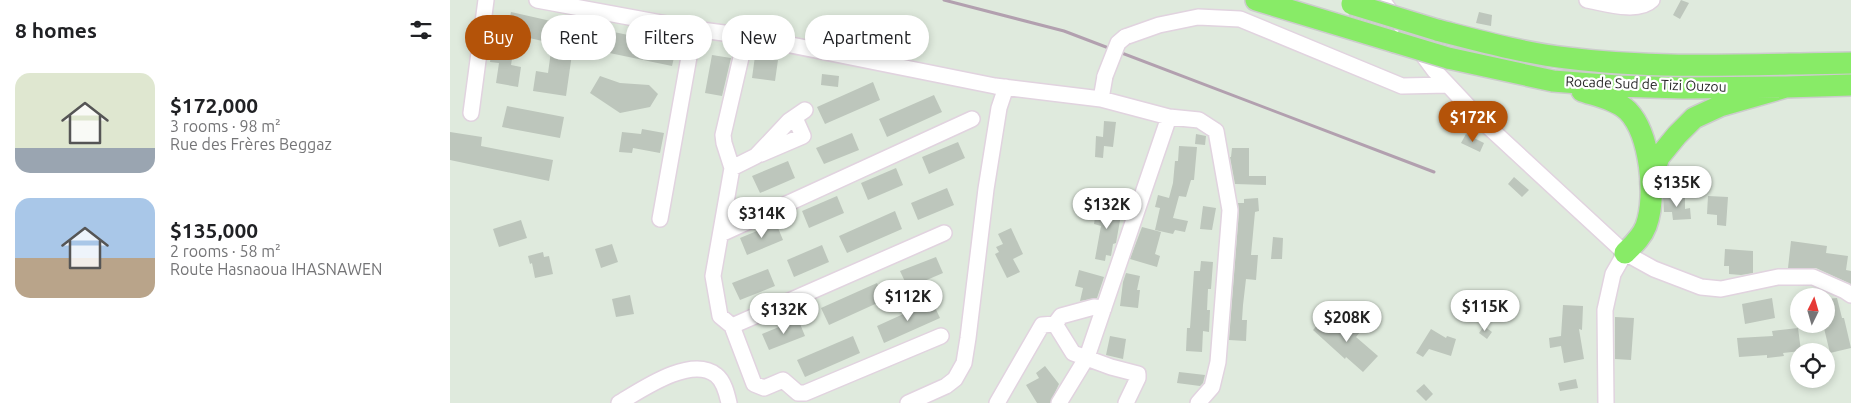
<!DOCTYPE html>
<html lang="en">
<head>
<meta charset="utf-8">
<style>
  body { margin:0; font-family:Ubuntu,sans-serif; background:#f2f2f2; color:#202124; height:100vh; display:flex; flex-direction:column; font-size:19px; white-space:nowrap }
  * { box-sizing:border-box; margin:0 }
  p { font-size:16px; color:#757577 }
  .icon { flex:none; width:28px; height:28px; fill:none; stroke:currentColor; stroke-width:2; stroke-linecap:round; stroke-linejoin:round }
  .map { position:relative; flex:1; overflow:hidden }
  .sheet { display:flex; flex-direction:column; background:#fff; width:450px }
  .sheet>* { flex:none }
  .top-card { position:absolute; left:15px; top:15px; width:475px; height:45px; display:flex; gap:10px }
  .needle { width:32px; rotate:5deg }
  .tools { position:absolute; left:1340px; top:288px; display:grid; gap:10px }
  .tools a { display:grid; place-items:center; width:45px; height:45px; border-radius:50%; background:#fff; box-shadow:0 2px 8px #0003; font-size:25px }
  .price { position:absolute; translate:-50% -42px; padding:0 11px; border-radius:18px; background:#fff; color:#222; font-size:16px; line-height:32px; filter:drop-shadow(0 1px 2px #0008) }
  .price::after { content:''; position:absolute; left:50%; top:30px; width:15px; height:11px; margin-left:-8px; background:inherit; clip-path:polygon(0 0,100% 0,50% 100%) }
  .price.on { background:#b45309; color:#fff }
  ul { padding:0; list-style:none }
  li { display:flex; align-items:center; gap:15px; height:125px; padding:0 15px }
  li span { display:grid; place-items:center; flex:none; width:140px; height:100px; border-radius:15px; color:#555 }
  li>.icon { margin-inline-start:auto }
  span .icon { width:60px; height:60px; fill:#fffc; stroke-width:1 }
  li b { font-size:21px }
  h2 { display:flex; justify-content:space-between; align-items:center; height:60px; padding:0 15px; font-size:21px }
  .tag { padding:0 18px; border-radius:22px; background:#fff; box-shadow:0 2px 8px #0003; font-size:18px; line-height:45px }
  .tag.on { background:#b45309; color:#fff }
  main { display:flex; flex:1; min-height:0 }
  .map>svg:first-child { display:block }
  .building { fill:#bdc6bc }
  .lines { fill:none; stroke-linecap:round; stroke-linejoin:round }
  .minor-casing { stroke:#e1d3df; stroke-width:18 }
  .highway-casing { stroke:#ccc; stroke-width:24 }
  .minor { stroke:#fff; stroke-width:15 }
  .highway { stroke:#88eb67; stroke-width:21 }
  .rail { stroke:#b2a0af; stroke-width:3 }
  .minor-bridge-casing { stroke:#e1d3df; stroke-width:18; stroke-linecap:butt }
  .highway-bridge-casing { stroke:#ccc; stroke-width:24; stroke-linecap:butt }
  .minor-bridge { stroke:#fff; stroke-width:15 }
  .highway-bridge { stroke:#88eb67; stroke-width:21 }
  .labels { text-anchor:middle; stroke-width:4.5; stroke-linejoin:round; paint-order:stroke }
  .street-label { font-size:14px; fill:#2a2a2a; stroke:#fff }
</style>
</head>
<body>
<main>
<section class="sheet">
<h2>8 homes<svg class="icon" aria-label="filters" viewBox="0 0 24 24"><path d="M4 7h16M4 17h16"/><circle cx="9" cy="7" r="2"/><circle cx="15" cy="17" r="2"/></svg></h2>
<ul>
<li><span style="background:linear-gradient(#dfe7d0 75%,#9aa5b1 0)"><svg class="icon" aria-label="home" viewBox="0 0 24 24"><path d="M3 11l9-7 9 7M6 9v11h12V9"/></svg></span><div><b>$172,000</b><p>3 rooms · 98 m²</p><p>Rue des Frères Beggaz</p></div></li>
<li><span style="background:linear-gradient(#a9c7e8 60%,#b9a48a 0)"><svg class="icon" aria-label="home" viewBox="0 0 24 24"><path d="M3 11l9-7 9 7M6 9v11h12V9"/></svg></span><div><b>$135,000</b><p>2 rooms · 58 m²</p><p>Route Hasnaoua IHASNAWEN</p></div></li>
</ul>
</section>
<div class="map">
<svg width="1401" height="403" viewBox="0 0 1401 403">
  <rect width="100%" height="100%" fill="#dfeadd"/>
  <path class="building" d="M1231 0 1239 3 1230 19 1223 15Z
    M61 12 101 21 97 42 66 35 61 65 71 67 68 87 46 83 49 63 40 62 43 42 54 44Z
    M1029 12 1042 15 1041 26 1026 23Z
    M149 29 227 45 222 66 145 50Z
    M102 44 123 47 116 96 83 91 86 71 98 73Z
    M262 55 281 58 272 96 255 93Z
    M305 56 328 60 325 81 302 78Z
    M372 74 389 76 388 87 371 85Z
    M150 76 170 83 199 85 208 94 200 107 170 113 140 93Z
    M423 82 430 100 375 124 367 107Z
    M484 95 492 112 437 137 429 119Z
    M57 106 114 117 110 138 52 127Z
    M654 121 666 122 663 147 654 146 653 158 645 157 646 136 653 137Z
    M192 129 214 133 210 153 183 148 182 153 169 152 172 132 191 134Z
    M0 132 32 137 31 146 103 160 99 181 0 160Z
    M402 133 409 150 374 164 366 148Z
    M746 134 756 136 755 145 745 144Z
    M1016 134 1034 143 1030 152 1011 143Z
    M508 142 515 158 479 174 472 157Z
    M729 146 747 147 744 180H741L736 197 729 196 723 218 738 221 735 232 725 230 723 234 705 230 710 208 705 207 708 195 719 198 723 183 725 161H728Z
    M782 148H799V176H816V185L785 184 780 157H781Z
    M338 161 345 178 310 193 302 176Z
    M446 168 453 185 418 200 411 183Z
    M1064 177 1079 190 1072 197 1058 184Z
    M497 188 504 205 468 220 461 203Z
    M387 196 394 213 359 228 352 211Z
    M1258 196 1278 197 1276 226 1267 225V215L1257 214Z
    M1235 197V209L1240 208 1241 219 1223 220 1222 212H1214L1213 198Z
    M808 198 809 211 805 212 801 255H808L806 280 796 279 793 305 792 320H797L796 341 779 340 789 211 788 203H794V199Z
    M647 204 672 209 666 243 663 244 661 256 656 255 655 261 645 259 651 226 644 224Z
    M753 206 766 208 762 230 750 229Z
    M445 211 452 229 397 253 389 236Z
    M71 220 77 238 49 247 43 229Z
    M326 223 333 240 297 255 290 238Z
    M692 227 711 232 705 254 710 256 707 267 680 259Z
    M561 228 573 254 563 259 570 272 557 278 545 254 549 252 546 247 553 244 548 234Z
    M823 237 833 238 832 259H821Z
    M1341 241 1377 246 1376 253 1398 256 1396 270 1401 271V284L1366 268H1338Z
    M162 244 168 262 151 268 145 249Z
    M372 245 379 262 344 277 337 260Z
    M1275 249 1303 251V273L1291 275 1279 274V266H1274Z
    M93 252 94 257 99 256 103 274 85 278 82 263 80 264 78 256Z
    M486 257 493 273 458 288 450 271Z
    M751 261 763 262 761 289H758L757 310H760L759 332 753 331 752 352 736 351 737 328H740L744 271H750Z
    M318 269 325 286 290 300 282 283Z
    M629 270 654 277 647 298 630 301 633 288 625 286Z
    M676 273 690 276 687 290H690L688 308 670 306 673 282Z
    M427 283 434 300 379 325 371 308Z
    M180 295 184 314 166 317 162 299Z
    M1322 298 1325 318 1295 324 1292 304Z
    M1387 298 1392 318H1394L1401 348 1380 353 1373 324H1376V299Z
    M482 301 490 318 434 343 427 326Z
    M1113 305 1133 306 1132 330 1129 329 1134 359 1114 363 1111 346 1100 348 1099 338 1111 336Z
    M886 315 910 332 906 337 928 356 913 372 896 357 895 359 863 330 870 322 876 329Z
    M1165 317 1184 318 1181 360 1165 359Z
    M348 319 355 336 319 350 312 334Z
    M1034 326 1042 332 1037 339 1029 333Z
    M1348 328 1351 351 1333 353 1334 356 1317 358V355L1289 357 1287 338 1323 336 1322 331Z
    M981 329 996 338 997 336 1006 339 1001 356 979 349 973 357 966 353Z
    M403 336 410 353 355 377 347 360Z
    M660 336 676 339 673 359 656 355Z
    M595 366 609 384 600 403H587L576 385 589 378 586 373Z
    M729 372 755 375 753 383 750 386 727 383Z
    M1126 379 1128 388 1110 391 1108 383Z
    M974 384 983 394 976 401 966 391Z"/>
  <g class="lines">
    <g class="minor-casing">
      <path id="minor" d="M87 0 244 29 296 36 273 135 274 143 282 168 263 276 270 316 282 326 494 233
        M932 0 984 70 1031 120 1175 253 1204 269 1251 287 1271 289 1328 277H1363L1395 291 1401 295
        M1137 0C1154 3 1188 14 1202 0
        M296 36 545 86 651 99
        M675 37 709 25 748 17 790 19 952 86 998 85
        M21 113 36 0
        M719 117 749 120 766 131 780 210 768 362 762 387 748 403
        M311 154 353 136 345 118
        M282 168 306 156 339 121 355 110
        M210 219 244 29
        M271 234 522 119
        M605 324 611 316 644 307 654 308
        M282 326 304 384 314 388 333 380 348 393H355L491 336
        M169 403C191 390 241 355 266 375 274 381 277 394 279 403
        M458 403 496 386 505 379 514 363 518 338 536 189 549 108 556 87
        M547 403 592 325 605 324 623 353 661 367 688 374V378L676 403
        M609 403 637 357 719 117 651 99 655 76
        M1156 403 1155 310 1163 274 1175 253"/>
    </g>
    <g class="highway-casing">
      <path id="highway" d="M806 0 945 42
        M987 30C1030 41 1073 53 1117 58 1211 70 1307 64 1401 63
        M998 58 1103 81 1167 86 1233 88 1336 87
        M1132 91C1147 96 1167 100 1178 111 1200 134 1207 196 1196 226 1192 237 1183 245 1175 253
        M1201 180 1209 157 1227 135 1244 118 1270 106 1336 87 1401 85"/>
    </g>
    <use href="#minor" class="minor"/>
    <use href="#highway" class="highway"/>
    <path class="rail" d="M494 0 614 31 984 172"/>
    <g class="minor-bridge-casing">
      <path id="minor-bridge" d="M655 76 668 43 675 37"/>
    </g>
    <g class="highway-bridge-casing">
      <path id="highway-bridge" d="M902 4 987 30
        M945 42 998 58"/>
    </g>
    <use href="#minor-bridge" class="minor-bridge"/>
    <use href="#highway-bridge" class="highway-bridge"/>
  </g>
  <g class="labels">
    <g class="street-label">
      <text transform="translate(1196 84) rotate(2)" y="5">Rocade Sud de Tizi Ouzou</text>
    </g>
  </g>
</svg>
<div class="tools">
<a><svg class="needle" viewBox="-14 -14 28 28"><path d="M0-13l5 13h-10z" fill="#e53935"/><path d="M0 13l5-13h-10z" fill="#757577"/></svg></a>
<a><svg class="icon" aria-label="locate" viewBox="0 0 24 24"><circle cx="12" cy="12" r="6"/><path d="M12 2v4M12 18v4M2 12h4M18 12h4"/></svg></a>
</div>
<b class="price on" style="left:1023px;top:143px">$172K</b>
<b class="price" style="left:1227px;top:208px">$135K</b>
<b class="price" style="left:657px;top:230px">$132K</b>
<b class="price" style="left:312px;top:239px">$314K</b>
<b class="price" style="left:458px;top:322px">$112K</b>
<b class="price" style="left:1035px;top:332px">$115K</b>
<b class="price" style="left:334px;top:335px">$132K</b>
<b class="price" style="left:897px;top:343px">$208K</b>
<div class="top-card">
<a class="tag on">Buy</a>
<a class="tag">Rent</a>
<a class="tag">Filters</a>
<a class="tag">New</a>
<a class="tag">Apartment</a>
</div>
</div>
</main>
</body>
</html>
